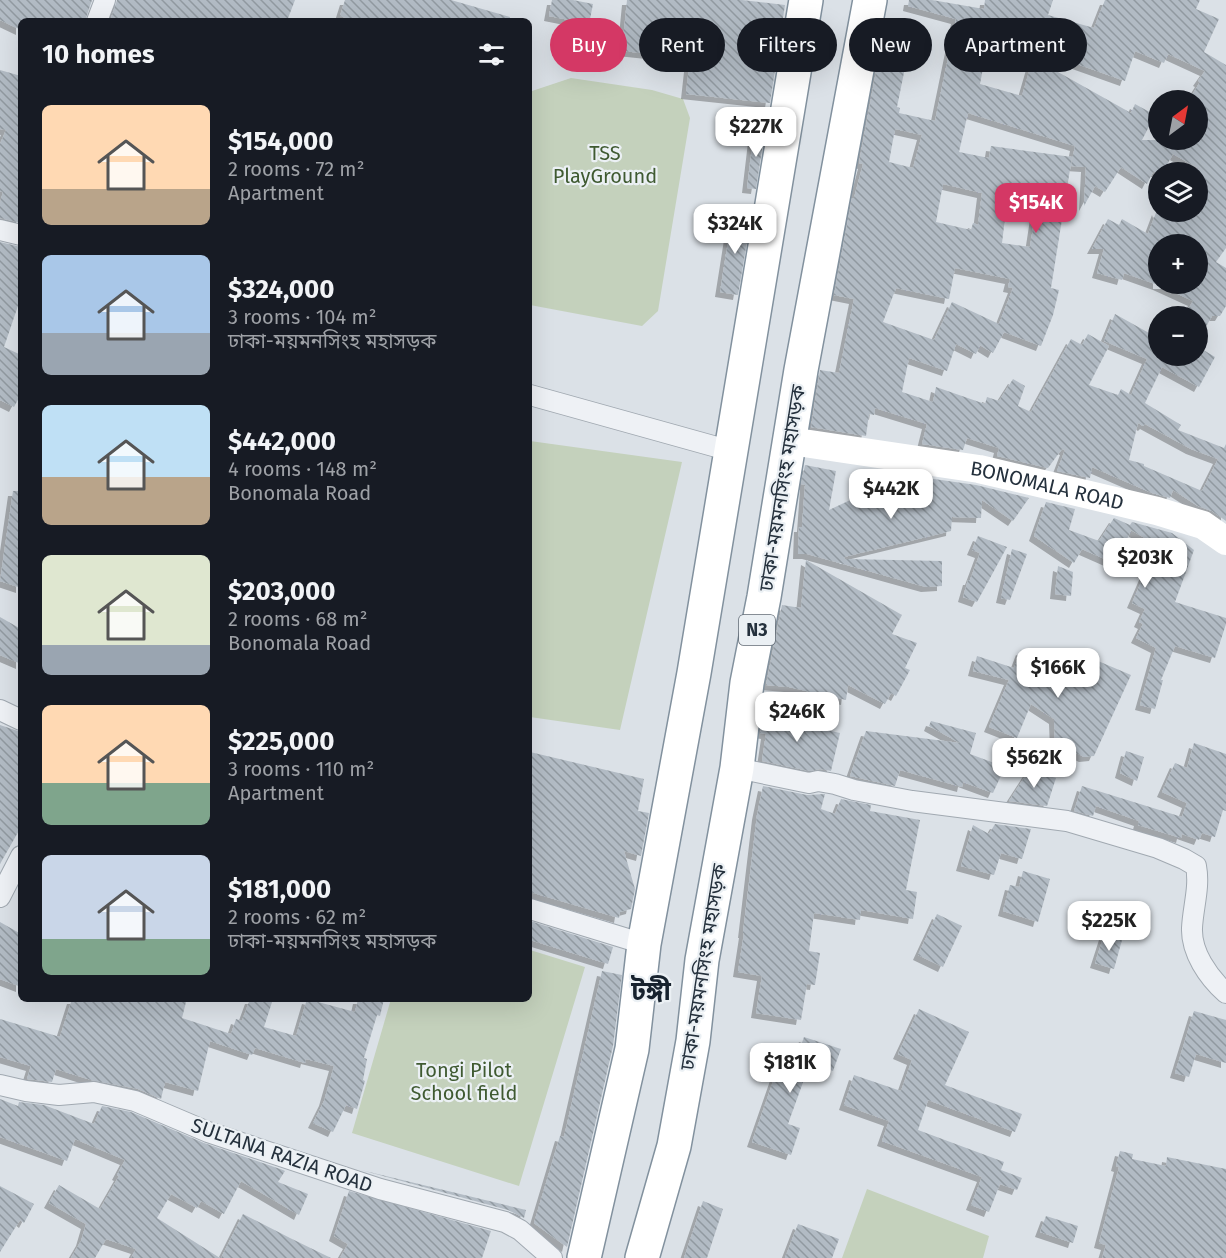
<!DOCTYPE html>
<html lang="en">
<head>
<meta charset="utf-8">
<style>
  body { margin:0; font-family:"Fira Sans","Noto Sans Bengali",sans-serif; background:#242831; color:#f1f3f6; height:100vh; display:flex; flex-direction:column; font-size:22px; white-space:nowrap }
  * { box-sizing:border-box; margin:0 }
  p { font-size:20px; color:#9ea1a6 }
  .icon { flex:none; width:33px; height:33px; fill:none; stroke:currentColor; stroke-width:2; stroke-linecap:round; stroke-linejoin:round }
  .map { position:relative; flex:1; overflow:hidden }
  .drawer { position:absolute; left:18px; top:18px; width:514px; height:984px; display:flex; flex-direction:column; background:#171b24; border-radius:9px; box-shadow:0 6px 24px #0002 }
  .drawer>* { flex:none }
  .guide { position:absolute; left:550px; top:18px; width:570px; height:54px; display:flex; gap:12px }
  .needle { width:39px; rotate:32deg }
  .tools { position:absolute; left:1148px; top:90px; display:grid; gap:12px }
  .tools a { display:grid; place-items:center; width:60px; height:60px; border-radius:50%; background:#171b24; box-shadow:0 6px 24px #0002; font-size:30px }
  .price { position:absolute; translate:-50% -51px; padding:0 14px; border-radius:12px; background:#fff; color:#222; font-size:20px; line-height:39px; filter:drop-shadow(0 2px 3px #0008) }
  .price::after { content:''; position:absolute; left:50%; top:36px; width:18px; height:14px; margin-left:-9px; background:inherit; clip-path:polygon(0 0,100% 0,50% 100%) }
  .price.active { background:#d43865; color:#fff }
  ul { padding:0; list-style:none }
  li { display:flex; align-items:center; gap:18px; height:150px; padding:0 24px }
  li span { display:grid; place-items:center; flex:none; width:168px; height:120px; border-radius:9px; color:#555 }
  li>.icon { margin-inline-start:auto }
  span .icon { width:72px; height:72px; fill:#fffc; stroke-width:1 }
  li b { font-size:26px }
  h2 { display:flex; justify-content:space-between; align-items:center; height:72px; padding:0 24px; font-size:26px }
  .chip { padding:0 21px; border-radius:27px; background:#171b24; box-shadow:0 6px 24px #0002; font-size:21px; line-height:54px }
  .chip.active { background:#d43865; color:#fff }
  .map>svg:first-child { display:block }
  .green { fill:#c4d1bc }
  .building { fill:url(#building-back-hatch); fill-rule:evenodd; filter:url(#shadow) }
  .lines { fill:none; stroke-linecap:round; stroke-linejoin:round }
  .street-casing { stroke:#a1a9b1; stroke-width:22 }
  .highway-casing { stroke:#82919e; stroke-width:36 }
  .street { stroke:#eef1f5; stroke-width:20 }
  .secondary { stroke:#fff; stroke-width:28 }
  .highway { stroke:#fff; stroke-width:33 }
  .labels { text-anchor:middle; stroke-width:4.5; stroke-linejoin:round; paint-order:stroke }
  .shield { fill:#ebf0f4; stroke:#606a74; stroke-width:1.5 }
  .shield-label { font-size:18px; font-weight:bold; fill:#25313d }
  .park-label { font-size:20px; fill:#3f5a31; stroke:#ebf0f4 }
  .street-label { font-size:20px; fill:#25313d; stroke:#ebf0f4 }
  .district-label { font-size:26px; font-weight:bold; fill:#17222e; stroke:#ebf0f4 }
</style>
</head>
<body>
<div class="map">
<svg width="1226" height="1258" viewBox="0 0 1226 1258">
  <defs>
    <pattern id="building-back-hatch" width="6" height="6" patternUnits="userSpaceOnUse" patternTransform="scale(1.5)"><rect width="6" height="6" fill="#b2bbc4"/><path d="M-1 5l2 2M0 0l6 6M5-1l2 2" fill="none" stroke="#9199a0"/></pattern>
    <filter id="shadow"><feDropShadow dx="-5" dy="5" stdDeviation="0" flood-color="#0004"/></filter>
  </defs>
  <rect width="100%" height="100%" fill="#dbe1e7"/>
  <path class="green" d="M571 78 652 90 683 99 690 118 658 311 642 326 530 305V96L532 91Z
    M530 441 682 462 620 730 530 717Z
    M530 950 585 967 519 1186 352 1133 391 999H530Z
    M867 1189 989 1236 983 1258H842Z"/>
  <path class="building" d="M0 0H92L85 21H21V30L0 20Z
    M117 0H295L287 21H110Z
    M345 0H451L510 17 509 21H356L340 16Z
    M552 0H573L593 4 589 24 549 16Z
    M627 0H742L785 5 770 103 686 94 690 58 622 51Z
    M909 0H932L984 9 985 0H1053L1048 15 1094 28 1105 0H1200L1196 9 1219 19 1204 52 1226 65V248L1216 262 1226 268V306L1220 316H1212L1197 343V316H1184L1193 301 1158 285 1124 273 1122 280 1097 273 1104 249H1092L1108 219 1119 225 1122 219 1148 234 1157 210 1158 213 1159 212H1197L1198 168 1173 154 1163 172H1153L1147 184 1121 167 1105 192 1095 186 1084 206 1086 167 1071 166 1075 146 968 113 959 152 989 158 991 146 1072 157 1051 288 1059 290 1053 315 1041 346 1004 332 993 353 980 345 976 354 956 344 947 371 909 358 902 392 933 402 936 387 985 404 987 397 999 401 1013 379 1025 386 1018 406 1031 412 1071 339 1082 345 1088 334 1109 346 1089 385 1118 395 1121 389 1131 395 1147 359 1104 341 1115 314 1158 338V356H1197V346L1215 357 1199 387 1162 367 1145 403 1181 425 1178 430 1224 448 1226 444V521L1212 511 1198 506 1173 490 1170 498 1152 493 1092 467 1090 478 1057 471 1065 450 1062 449 1048 468 997 456 999 448 967 438 963 450 922 444 927 424 875 408 874 415 869 414 866 436 811 427 820 370 839 373 854 299 834 295 852 198H854L863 164 859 163 883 34 897 37 896 45 909 48 897 107 900 108 899 113 935 121 956 19 908 6ZM1004 21 1039 33 1035 49 1125 81 1135 51 1164 63 1168 54 1205 71 1198 81 1200 82 1189 100H1197V140H1142L1155 115 1135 104 1131 113 1033 58 1022 96 980 84 989 37 1001 39ZM895 129 922 135 913 168 889 162ZM943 184 982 193 978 225 973 223 971 230 936 222ZM1007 202 1036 208 1030 247 1002 243ZM1158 244H1197V284H1158ZM955 268 1010 279 1008 287 1013 288 999 324 952 302 934 340 883 322 896 288 949 299ZM1138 423 1143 426 1145 424 1191 449 1218 459 1202 491 1144 466V464L1129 460Z
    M0 70 21 76V223L0 218V203L3 192 0 191V144L6 130 0 129Z
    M754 129 765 130 756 189 747 188Z
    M732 216 751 219 738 295 720 292Z
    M0 242 21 247V297L4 347 21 355V394L14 407 0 400Z
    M805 465 836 471 829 510 861 495 881 491 885 472 976 485 1029 498 1013 521 982 500 981 518 952 517 951 531 844 557 845 559 942 561V586L926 587 807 554H798L799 527H802L805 485 801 484Z
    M13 491H21V588L0 581Z
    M1046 502 1075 509 1069 530 1099 541 1114 518 1130 525 1132 522 1172 533 1194 550 1175 602 1226 618V624L1215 658 1175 646 1161 680H1163L1155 709 1140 705 1156 648 1136 638 1143 624 1139 622 1145 609 1132 603 1148 566 1145 565 1155 544 1131 530 1116 564 1082 549 1074 563 1034 536Z
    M978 536 1007 547 977 602 963 597 968 580H970L980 553 972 550Z
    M1012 549 1027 554 1010 600 1001 598Z
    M806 560 902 615 892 634 917 643 905 668 910 670 896 696 891 693 885 704 848 685 846 700 789 687 766 685 782 605 801 608Z
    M1058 566 1073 572 1071 596 1055 594Z
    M0 617 21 629V664L0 655Z
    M1021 650 1048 662 1050 657 1092 675 1098 661 1131 675 1094 756 1084 757 1055 743 1054 719 1031 704 1017 738 989 727 1009 680 973 671 977 656 1014 668Z
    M763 708 810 721 809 726 840 733 831 771 820 769 809 771 762 761 766 734 760 733Z
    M931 721 976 733 970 754 1005 767 993 793 963 782 962 787 900 770 895 786 850 776 866 731 960 743 929 726Z
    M0 725 21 732V827L0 864Z
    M1194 743 1226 754V811L1223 810 1215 837 1202 833 1199 840 1182 834 1181 838 1138 825 1139 821 1096 806 1093 816 1074 811 1082 786 1182 817 1187 803 1162 792 1175 763 1187 768Z
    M1126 751 1144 757 1137 781 1120 773Z
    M530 752 644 779 638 811 649 813 641 856 624 851 635 889 631 909 620 912 619 918 530 892Z
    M1029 770 1056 778 1047 806 1009 801Z
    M763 786 807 795 825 794 821 809 835 814 841 799 871 805 870 811 920 820 906 890 917 892 913 919 861 910 860 920 814 913 809 951 820 953 815 985 807 984 801 1020 756 1013 762 976 738 972 744 933H743L757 815Z
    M995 824 1031 829 1022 859 1001 853 994 875 961 866 973 825 989 834Z
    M1023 871 1050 879 1038 922 1003 911 1010 885 1019 887Z
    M937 914 962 926 943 967 918 955Z
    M530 921 613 947 608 964 530 940Z
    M0 922 21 934V987L0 979Z
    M1104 935 1122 940 1114 969 1095 963Z
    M602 971 622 975 613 1046 567 1247 534 1223 560 1136 564 1137Z
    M72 999H175L186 1002 182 1018 231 1034 236 1019 242 1021 250 999H273L264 1027 296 1036 307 999 355 1012 358 999H384L380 1016 377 1015 364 1058 367 1059 363 1080 365 1081 357 1109 346 1105 333 1132 313 1123 324 1101 334 1066 306 1059 305 1063 255 1048 252 1055 210 1041 198 1091 165 1082 161 1099 138 1089 91 1080 56 1069 52 1082 27 1079 31 1066 0 1057V1019L60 1037Z
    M919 1009 969 1032 945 1085 1022 1114 1015 1132 928 1100 918 1130 1004 1162 1001 1170 1022 1178 1017 1190 1000 1184 989 1212 971 1205 982 1177 882 1141 889 1121 844 1105 854 1075 901 1091 912 1060 898 1054Z
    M1194 1011 1226 1020V1063L1196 1054 1189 1077 1175 1073Z
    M804 1037 841 1049 833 1071 810 1063 788 1124 800 1128 791 1155 752 1142 784 1050 798 1054Z
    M0 1099 18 1106 19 1102 44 1105 94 1124 102 1106 131 1112 204 1143 283 1170 285 1171 278 1182 308 1194 299 1215 241 1181 224 1214 201 1201 197 1208 171 1194 157 1218 220 1258H131L136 1249 106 1239 95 1258H71L81 1241 86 1224 49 1203 59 1185 100 1209 119 1176 117 1175 125 1160 75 1139 67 1161 0 1137Z
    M1120 1151 1133 1154 1132 1159 1166 1166 1167 1157 1226 1169V1258H1102L1106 1245 1099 1243 1119 1167 1116 1166Z
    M361 1170 526 1210 524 1218 508 1210Z
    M0 1186 34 1204 24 1223 20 1220 0 1252Z
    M349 1191 491 1231 482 1258H340L348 1244 334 1236Z
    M703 1201 723 1209 707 1258H684Z
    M243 1214 290 1238 331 1258H221Z
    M1046 1216 1078 1226 1073 1243 1040 1232Z
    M798 1224 839 1239 832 1258H785Z"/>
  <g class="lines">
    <g class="street-casing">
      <path id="street" d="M97 21 105 0
        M0 230 21 235
        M530 395 731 451
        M0 710 21 720
        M737 768 809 783 818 781 835 784 854 790 912 801 1067 821 1158 848 1184 859 1196 866C1200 887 1193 907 1192 928 1191 952 1208 977 1226 993
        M0 897 21 856
        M530 909 644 944
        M0 1085 26 1091 59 1095 94 1092 135 1101 208 1132 380 1189 505 1222 520 1230 552 1258"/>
    </g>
    <g class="highway-casing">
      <path id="highway" d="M584 1258 632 1049 644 944 694 673 806 0
        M642 1258 674 1146 693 1041 702 960 737 768 747 683 764 597 801 370 870 0"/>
    </g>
    <use href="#street" class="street"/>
    <path class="secondary" id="s1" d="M790 441 979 469 1157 511 1203 525 1226 541"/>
    <use href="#highway" class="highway"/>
  </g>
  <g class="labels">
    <rect class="shield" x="739" y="615" width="36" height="30" rx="4.5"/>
    <g class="shield-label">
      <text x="757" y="636">N3</text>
    </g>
    <g class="park-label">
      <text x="605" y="160">TSS<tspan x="605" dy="23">PlayGround</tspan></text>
      <text x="464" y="1077">Tongi Pilot<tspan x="464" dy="23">School field</tspan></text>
    </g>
    <g class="street-label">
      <text dy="7" stroke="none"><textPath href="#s1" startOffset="261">BONOMALA ROAD</textPath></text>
      <text transform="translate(782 488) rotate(-81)" y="7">ঢাকা-ময়মনসিংহ মহাসড়ক</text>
      <text transform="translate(703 967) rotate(-81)" y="7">ঢাকা-ময়মনসিংহ মহাসড়ক</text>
      <text transform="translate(282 1155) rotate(19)" y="7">SULTANA RAZIA ROAD</text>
    </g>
    <g class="district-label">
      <text x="651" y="1000">টঙ্গী</text>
    </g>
  </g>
</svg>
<div class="tools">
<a><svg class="needle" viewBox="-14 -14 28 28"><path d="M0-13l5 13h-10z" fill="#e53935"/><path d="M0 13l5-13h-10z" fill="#9ea1a6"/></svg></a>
<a><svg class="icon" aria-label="layers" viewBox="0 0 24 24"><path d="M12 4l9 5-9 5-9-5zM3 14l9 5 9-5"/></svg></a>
<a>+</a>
<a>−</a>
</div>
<b class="price" style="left:756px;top:158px">$227K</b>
<b class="price active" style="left:1036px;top:234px">$154K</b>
<b class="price" style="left:735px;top:255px">$324K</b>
<b class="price" style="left:891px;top:520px">$442K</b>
<b class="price" style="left:1145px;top:589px">$203K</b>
<b class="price" style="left:1058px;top:699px">$166K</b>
<b class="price" style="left:797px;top:743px">$246K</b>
<b class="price" style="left:1034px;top:789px">$562K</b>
<b class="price" style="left:1109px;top:952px">$225K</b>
<b class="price" style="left:790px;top:1094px">$181K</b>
<div class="guide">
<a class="chip active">Buy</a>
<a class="chip">Rent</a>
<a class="chip">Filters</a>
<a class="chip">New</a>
<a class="chip">Apartment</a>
</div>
<section class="drawer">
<h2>10 homes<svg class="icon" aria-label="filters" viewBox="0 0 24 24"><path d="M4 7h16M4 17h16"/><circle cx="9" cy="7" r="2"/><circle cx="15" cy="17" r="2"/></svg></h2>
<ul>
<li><span style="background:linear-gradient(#ffd9b3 70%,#b9a48a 0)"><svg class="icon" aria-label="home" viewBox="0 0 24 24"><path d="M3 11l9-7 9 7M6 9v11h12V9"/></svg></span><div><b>$154,000</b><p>2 rooms · 72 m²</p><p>Apartment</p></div></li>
<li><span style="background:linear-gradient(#a9c7e8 65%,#9aa5b1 0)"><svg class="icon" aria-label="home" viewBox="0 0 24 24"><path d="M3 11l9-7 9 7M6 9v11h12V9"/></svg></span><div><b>$324,000</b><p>3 rooms · 104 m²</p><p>ঢাকা-ময়মনসিংহ মহাসড়ক</p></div></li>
<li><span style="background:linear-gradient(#bfe0f5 60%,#b9a48a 0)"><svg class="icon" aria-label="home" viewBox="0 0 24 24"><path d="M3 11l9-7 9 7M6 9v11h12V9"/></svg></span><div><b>$442,000</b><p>4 rooms · 148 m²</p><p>Bonomala Road</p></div></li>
<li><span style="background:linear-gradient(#dfe7d0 75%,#9aa5b1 0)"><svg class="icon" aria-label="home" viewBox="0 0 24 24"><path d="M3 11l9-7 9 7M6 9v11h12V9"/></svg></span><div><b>$203,000</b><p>2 rooms · 68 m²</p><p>Bonomala Road</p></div></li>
<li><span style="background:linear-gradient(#ffd9b3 65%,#7fa58c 0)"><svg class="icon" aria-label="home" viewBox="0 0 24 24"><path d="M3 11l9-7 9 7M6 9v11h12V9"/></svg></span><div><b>$225,000</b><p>3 rooms · 110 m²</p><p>Apartment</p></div></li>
<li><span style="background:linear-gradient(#c9d6e8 70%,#7fa58c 0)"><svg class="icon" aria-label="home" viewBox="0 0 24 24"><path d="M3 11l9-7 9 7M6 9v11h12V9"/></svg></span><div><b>$181,000</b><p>2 rooms · 62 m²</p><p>ঢাকা-ময়মনসিংহ মহাসড়ক</p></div></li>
</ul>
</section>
</div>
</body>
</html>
